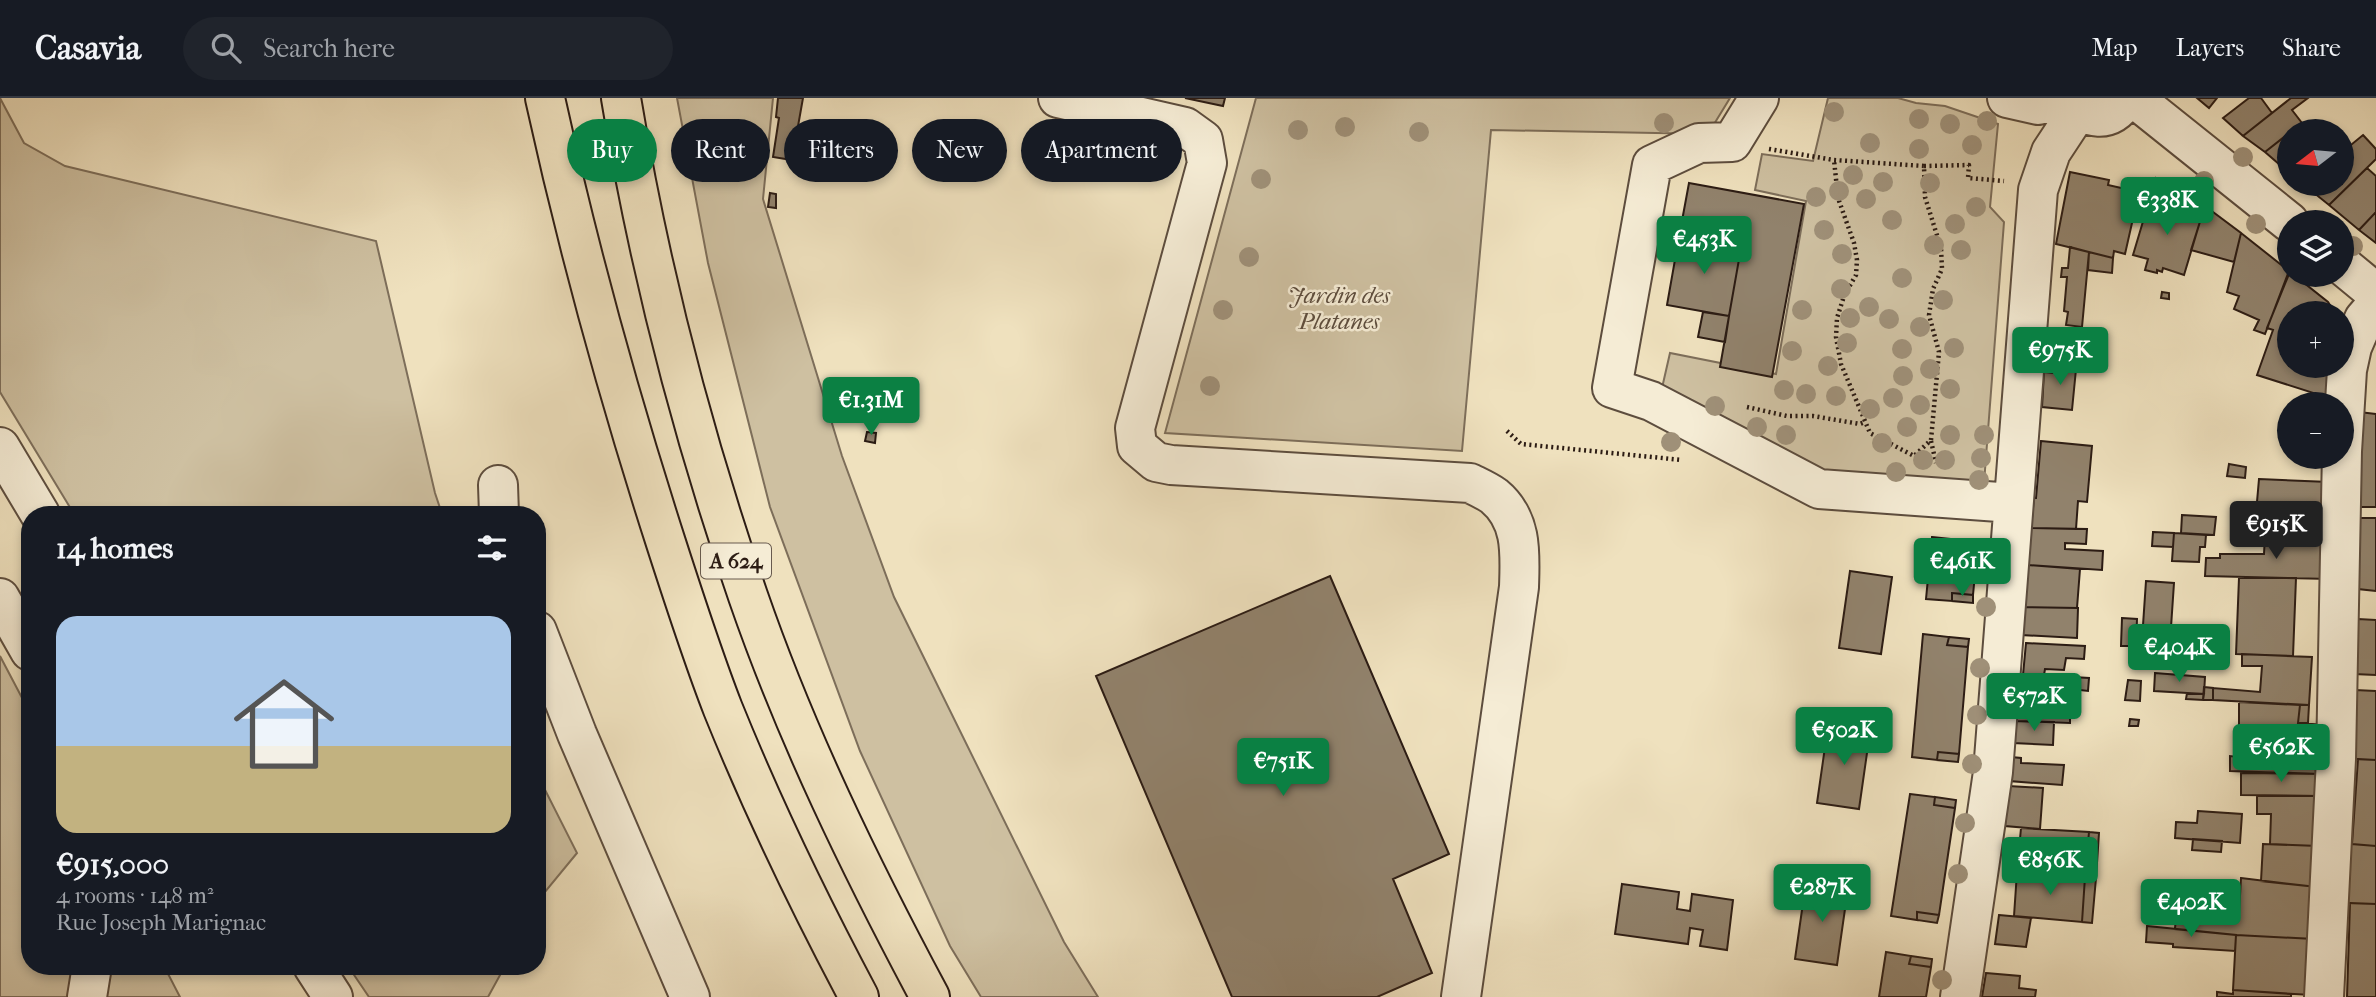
<!DOCTYPE html>
<html lang="en">
<head>
<meta charset="utf-8">
<style>
  body { margin:0; font-family:"IM FELL French Canon",serif; background:#20242c; color:#f1f3f6; height:100vh; display:flex; flex-direction:column; font-size:26px; white-space:nowrap }
  * { box-sizing:border-box; margin:0 }
  p { font-size:23px; color:#9ea1a6 }
  .icon { flex:none; width:38px; height:38px; fill:none; stroke:currentColor; stroke-width:2; stroke-linecap:round; stroke-linejoin:round }
  .map { position:relative; flex:1; overflow:hidden }
  .drawer { position:absolute; left:21px; top:408px; width:525px; height:469px; display:flex; flex-direction:column; background:#171b24; border-radius:28px; box-shadow:0 4px 10px #0003 }
  .drawer>* { flex:none }
  .hud { position:absolute; left:567px; top:21px; width:665px; height:63px; display:flex; gap:14px }
  .needle { width:46px; rotate:254deg }
  .fabs { position:absolute; left:2277px; top:21px; display:grid; gap:14px }
  .fabs a { display:grid; place-items:center; width:77px; height:77px; border-radius:50%; background:#171b24; box-shadow:0 4px 10px #0003; font-size:35px }
  .price { position:absolute; translate:-50% -60px; padding:0 16px; border-radius:7px; background:#0b8043; color:#fff; font-size:23px; line-height:46px; filter:drop-shadow(0 2px 4px #0008) }
  .price::after { content:''; position:absolute; left:50%; top:42px; width:21px; height:16px; margin-left:-10px; background:inherit; clip-path:polygon(0 0,100% 0,50% 100%) }
  .price.on { background:#222; color:#fff }
  ul { padding:0; list-style:none }
  li { display:grid; align-content:center; gap:14px; height:371px; padding:0 35px }
  li+li { border-top:2px solid #363941 }
  li span { display:grid; place-items:center; height:217px; border-radius:21px; color:#555 }
  li>.icon { margin-inline-start:auto }
  span .icon { width:126px; height:126px; fill:#fffc; stroke-width:1 }
  li b { font-size:30px }
  h2 { display:flex; justify-content:space-between; align-items:center; height:84px; padding:0 35px; font-size:30px }
  .tag { padding:0 24px; border-radius:32px; background:#171b24; box-shadow:0 4px 10px #0003; font-size:24px; line-height:63px }
  .tag.on { background:#0b8043; color:#fff }
  header { display:flex; align-items:center; gap:42px; box-sizing:border-box; height:98px; padding:0 35px; background:#171b24; border-bottom:2px solid #363941 }
  header strong { font-size:33px }
  nav { display:flex; gap:38px; margin-inline-start:auto; font-size:24px }
  .search { width:490px; height:63px; background:#20242c; display:flex; align-items:center; gap:18px; box-sizing:border-box; padding:0 24px; border-radius:38px; color:#9ea1a6; font-size:26px }
  .map>svg:first-child { display:block }
  .green { fill:#cec0a1; stroke:#7d6e5a; stroke-width:2 }
  .building { fill:#91826c; stroke:#2c1c14; stroke-width:2 }
  .lines { fill:none; stroke-linecap:round; stroke-linejoin:round }
  .minor-casing { stroke:#5d4d3e; stroke-width:42 }
  .highway-casing { stroke:#2c1c14; stroke-width:42 }
  .path { stroke:#2c1c14; stroke-width:4.5; stroke-dasharray:2 3.5; stroke-linecap:butt }
  .minor { stroke:#f5ecd5; stroke-width:38 }
  .highway { stroke:#efe1be; stroke-width:38 }
  .tree { fill:#9f9078 }
  .labels { text-anchor:middle; stroke-width:5; stroke-linejoin:round; paint-order:stroke }
  .shield { fill:#f5ecd5; stroke:#685a4e; stroke-width:2 }
  .shield-label { font-size:21px; font-weight:bold; fill:#2c1c14 }
  .park-label { font-size:23px; font-style:italic; fill:#5d4d3e; stroke:#f5ecd5 }
</style>
</head>
<body>
<header>
<strong>Casavia</strong>
<div class="search"><svg class="icon" aria-label="search" viewBox="0 0 24 24"><circle cx="10" cy="10" r="6"/><path d="M15 15l6 6"/></svg>Search here</div>
<nav><a>Map</a><a>Layers</a><a>Share</a></nav>
</header>
<div class="map">
<svg width="2376" height="899" viewBox="0 0 2376 899">
  <rect width="100%" height="100%" fill="#efe1be"/>
  <filter id="stains"><feTurbulence type="fractalNoise" baseFrequency=".00286" numOctaves="4"/><feColorMatrix values="0 0 0 0 .2 0 0 0 0 .09 0 0 0 0 .02 0 0 0 .5 -.17"/></filter>
  <radialGradient id="worn" r=".72"><stop offset=".6" stop-color="#630" stop-opacity="0"/><stop offset="1" stop-color="#630" stop-opacity=".3"/></radialGradient>
  <path class="green" d="M0 0 24 45 65 68 376 143 435 395 442 416H74L0 294Z
    M677 0H773L763 101 842 358 894 499 1064 844 1098 899H981L950 848 860 653 770 409 708 165Z
    M1256 0H1730L1708 36 1491 32 1462 353 1165 335Z
    M1828 0H1898L1916 5 1945 8 1998 26 1990 109 2004 124 1984 385 1821 374 1662 290 1670 255 1776 276 1806 103 1755 92 1762 56 1813 63Z
    M0 558 30 615V868H164L180 899H0Z
    M537 676 577 755 544 795 537 807Z
    M348 868H505L488 899H369Z"/>
  <path class="building" d="M778 0H803L792 62 773 59 779 20 776 19Z
    M1185 0H1225L1223 8Z
    M2197 0H2217L2209 10Z
    M2249 0H2261L2272 15 2243 38 2223 20Z
    M2291 0H2308L2292 12 2302 25 2265 54 2243 38Z
    M2289 35V70L2287 73 2265 54Z
    M2363 37 2376 51V61L2329 107 2303 86H2342V48L2346 51Z
    M2367 70 2376 78V114L2359 132 2329 107Z
    M2070 74 2109 82 2108 87 2139 94 2125 156 2114 153 2113 160 2056 146Z
    M2156 80 2165 85 2160 98 2149 95Z
    M1689 85 1804 106 1772 279 1720 269 1741 150 1679 139Z
    M770 95 776 96V110L768 109Z
    M2149 95 2160 98 2159 103 2148 100Z
    M2150 100 2202 117 2184 177 2163 170 2162 174 2157 172V175L2145 172 2148 161 2133 157Z
    M2205 108 2241 135 2234 164 2191 152Z
    M2376 114V145L2359 132Z
    M2241 135 2289 173 2265 236 2254 232 2259 222 2234 211 2239 198 2227 194Z
    M1679 139 1741 150 1729 218 1667 207Z
    M2070 149 2089 154 2082 229 2066 227 2068 214 2064 213 2067 179H2061L2062 170H2068Z
    M2089 154 2113 160 2112 175 2088 172Z
    M2289 176 2294 177 2328 204 2333 212 2332 215H2289V268H2333L2332 301 2257 277 2273 232 2267 230Z
    M2162 194 2169 195V201L2161 200Z
    M1703 214 1729 218 1725 244 1698 239Z
    M2064 260 2077 261 2072 312 2042 309 2044 274 2062 276Z
    M2359 314 2376 316V409H2357Z
    M867 334 876 335 875 345 865 343Z
    M2041 343 2092 348 2087 404 2078 403 2076 431 2031 430 2034 400H2036Z
    M2229 366 2246 369 2245 380 2227 378Z
    M2259 381 2329 384 2328 443 2254 438Z
    M2182 417 2216 419 2214 437 2181 435Z
    M2233 419 2253 420 2251 438 2232 437Z
    M2358 420H2376V493L2358 491Z
    M2031 430 2087 431 2086 446 2065 445V451L2103 453 2102 472 2028 467Z
    M2153 434 2174 435 2173 449 2152 448Z
    M2174 435 2206 437 2205 449H2200L2199 464 2172 463Z
    M2265 438 2328 443 2330 481 2205 478 2206 460H2220V456H2264Z
    M1932 439 1978 444 1973 497 1952 495V503L1926 501Z
    M2028 467 2080 471 2077 510 2024 509Z
    M1850 473 1892 479 1881 556 1839 550Z
    M1330 478 1449 756 1393 781 1432 875 1377 899H1232L1096 578Z
    M2239 480H2296L2293 558 2236 556Z
    M2146 483 2174 485 2170 544 2142 542Z
    M1952 495 1973 497V505L1952 503Z
    M2024 509 2078 510 2077 540 2021 537Z
    M2122 520 2137 521 2136 548H2121Z
    M2358 521 2376 522V577L2354 576Z
    M1923 536 1949 539 1947 547 1968 549 1959 656 1938 654 1937 662 1912 659Z
    M1949 539 1969 541 1968 549 1947 547Z
    M2026 545 2085 548 2084 561 2066 560 2064 572 2045 571 2044 577H2023Z
    M2242 556 2312 559 2309 607 2213 602V590L2260 594 2262 568H2242Z
    M2155 575 2205 579 2204 596 2154 593Z
    M2018 576 2058 578 2055 613 2070 614V625L2015 623Z
    M2058 578 2072 579V591L2057 590Z
    M2072 579 2089 580 2088 593 2072 591Z
    M2128 582 2141 583 2140 603 2125 602Z
    M2204 589 2213 590V602H2203Z
    M2355 592 2376 593V662L2355 661Z
    M2187 595 2204 596 2203 602 2186 601Z
    M2239 604 2300 607 2298 625 2325 627V633L2239 630Z
    M2300 607H2309L2308 625H2298Z
    M2130 621 2139 622 2138 628H2129Z
    M2015 623 2054 624 2053 647 2013 645Z
    M1828 628 1870 634 1859 711 1817 705Z
    M2258 631 2325 633 2322 676 2230 673V658L2256 661Z
    M1938 654 1959 656 1958 664 1937 662Z
    M2011 659 2021 660V665L2064 667 2062 687 2009 683Z
    M2358 661 2376 662V748L2352 746Z
    M2241 675 2322 676 2321 698 2241 697Z
    M2008 688 2043 690 2040 731 2005 728Z
    M1910 696 1935 699 1934 707 1955 710 1939 817 1917 814V822L1891 818Z
    M2257 698H2321L2318 748 2270 746 2271 716H2257Z
    M1935 699 1956 702 1955 710 1934 707Z
    M2198 713 2242 716 2240 745 2175 740 2176 724 2197 725Z
    M2021 730 2089 734 2085 779 2017 774Z
    M2089 734 2099 735 2096 780 2085 779Z
    M2193 741 2222 743 2221 754 2192 752Z
    M2263 746 2318 748 2316 789 2261 783Z
    M2351 746 2376 748V806L2347 805Z
    M2017 774 2085 779 2082 824 2014 818Z
    M2085 779 2096 780 2092 825 2082 824Z
    M2241 780 2316 789 2314 841 2236 837 2175 831 2176 818 2190 820V811L2239 815Z
    M1806 784 1848 790 1837 867 1795 861Z
    M1622 786 1679 794 1677 811 1690 813 1692 796 1733 802 1727 852 1700 848 1703 832 1690 830 1688 846 1615 836Z
    M2350 805 2376 806V899H2347Z
    M2176 810 2190 811V820L2176 818Z
    M1917 814 1939 817 1937 825 1917 822Z
    M1999 817 2031 820 2026 849 1995 846Z
    M2147 828 2236 837 2235 853 2173 849V846L2146 844Z
    M2236 837 2314 841 2311 897 2233 892Z
    M1886 854 1911 858 1909 866 1931 869 1926 899H1879Z
    M1911 858 1932 861 1931 869 1909 866Z
    M1986 875 2020 878 2019 890 2036 892 2035 899H1982Z
    M2233 892 2291 896V899H2217V894L2233 896Z"/>
  <g class="lines">
    <g class="minor-casing">
      <path id="minor" d="M1058 0 1185 29 1203 42 1207 65 1135 330 1137 348 1156 364 1171 367 1470 385C1478 389 1487 393 1494 398 1523 422 1520 456 1519 489L1461 899
        M1759 0 1732 44 1699 45 1652 67 1612 290 1651 303 1819 391 2013 405
        M2007 0 2038 7 2069 0C2087 23 2110 27 2127 0
        M2134 0 2289 124
        M2342 167 2376 195
        M0 349 40 416
        M498 387 499 416
        M0 500 30 553
        M537 533 577 636 690 899
        M313 868 333 899
        M87 899 92 868
        M1960 899 1993 674 2038 92 2051 54 2078 13
        M2324 899 2336 661 2342 353 2347 272 2352 249 2364 221 2376 207"/>
    </g>
    <g class="highway-casing">
      <path id="highway" d="M545 0C578 150 619 299 666 445 684 501 702 557 723 611 763 710 809 805 859 899
        M621 0C649 169 692 336 748 498 796 637 861 770 930 899"/>
    </g>
    <path class="path" d="M1769 51 1834 62 1924 68 1925 99 1941 150 1942 171 1933 191 1929 217 1939 254 1931 342 1914 358 1870 335 1841 266 1836 239 1837 220 1844 198 1856 177 1857 162 1854 145 1838 100 1834 62
      M1924 68 1969 67 1968 80 2004 83
      M1747 309 1787 318H1813L1860 326 1865 324
      M1507 333 1521 346 1682 362
      M1931 343 1936 365"/>
    <use href="#minor" class="minor"/>
    <use href="#highway" class="highway"/>
  </g>
  <g class="tree">
    <circle cx="1834" cy="14" r="10"/>
    <circle cx="1919" cy="21" r="10"/>
    <circle cx="1987" cy="23" r="10"/>
    <circle cx="1664" cy="25" r="10"/>
    <circle cx="1950" cy="26" r="10"/>
    <circle cx="1345" cy="29" r="10"/>
    <circle cx="1298" cy="32" r="10"/>
    <circle cx="1419" cy="34" r="10"/>
    <circle cx="1870" cy="45" r="10"/>
    <circle cx="1972" cy="47" r="10"/>
    <circle cx="1919" cy="51" r="10"/>
    <circle cx="2243" cy="59" r="10"/>
    <circle cx="1853" cy="77" r="10"/>
    <circle cx="1261" cy="81" r="10"/>
    <circle cx="2204" cy="83" r="10"/>
    <circle cx="1883" cy="84" r="10"/>
    <circle cx="1930" cy="85" r="10"/>
    <circle cx="1839" cy="93" r="10"/>
    <circle cx="1816" cy="99" r="10"/>
    <circle cx="1866" cy="101" r="10"/>
    <circle cx="1976" cy="109" r="10"/>
    <circle cx="1892" cy="122" r="10"/>
    <circle cx="1955" cy="126" r="10"/>
    <circle cx="2256" cy="126" r="10"/>
    <circle cx="1824" cy="132" r="10"/>
    <circle cx="1934" cy="147" r="10"/>
    <circle cx="2353" cy="148" r="10"/>
    <circle cx="1961" cy="152" r="10"/>
    <circle cx="1842" cy="156" r="10"/>
    <circle cx="1249" cy="159" r="10"/>
    <circle cx="1902" cy="180" r="10"/>
    <circle cx="1841" cy="191" r="10"/>
    <circle cx="1943" cy="202" r="10"/>
    <circle cx="1869" cy="209" r="10"/>
    <circle cx="1223" cy="212" r="10"/>
    <circle cx="1802" cy="212" r="10"/>
    <circle cx="1850" cy="220" r="10"/>
    <circle cx="1889" cy="221" r="10"/>
    <circle cx="1920" cy="229" r="10"/>
    <circle cx="1847" cy="245" r="10"/>
    <circle cx="1954" cy="250" r="10"/>
    <circle cx="1902" cy="251" r="10"/>
    <circle cx="1792" cy="253" r="10"/>
    <circle cx="1828" cy="268" r="10"/>
    <circle cx="1930" cy="271" r="10"/>
    <circle cx="1903" cy="278" r="10"/>
    <circle cx="1210" cy="288" r="10"/>
    <circle cx="1950" cy="291" r="10"/>
    <circle cx="1784" cy="292" r="10"/>
    <circle cx="1806" cy="296" r="10"/>
    <circle cx="1836" cy="298" r="10"/>
    <circle cx="1893" cy="300" r="10"/>
    <circle cx="1920" cy="307" r="10"/>
    <circle cx="1715" cy="308" r="10"/>
    <circle cx="1870" cy="311" r="10"/>
    <circle cx="1757" cy="329" r="10"/>
    <circle cx="1907" cy="329" r="10"/>
    <circle cx="1786" cy="337" r="10"/>
    <circle cx="1950" cy="337" r="10"/>
    <circle cx="1984" cy="337" r="10"/>
    <circle cx="1671" cy="344" r="10"/>
    <circle cx="1882" cy="345" r="10"/>
    <circle cx="1981" cy="360" r="10"/>
    <circle cx="1923" cy="362" r="10"/>
    <circle cx="1945" cy="362" r="10"/>
    <circle cx="1896" cy="374" r="10"/>
    <circle cx="1979" cy="382" r="10"/>
    <circle cx="1986" cy="509" r="10"/>
    <circle cx="1980" cy="570" r="10"/>
    <circle cx="1977" cy="617" r="10"/>
    <circle cx="1972" cy="666" r="10"/>
    <circle cx="1965" cy="725" r="10"/>
    <circle cx="1958" cy="776" r="10"/>
    <circle cx="1942" cy="882" r="10"/>
  </g>
  <g class="labels">
    <rect class="shield" x="701" y="445.5" width="70" height="35" rx="5"/>
    <g class="shield-label">
      <text x="736" y="470">A 624</text>
    </g>
    <g class="park-label">
      <text x="1339" y="205">Jardin des<tspan x="1339" dy="26">Platanes</tspan></text>
    </g>
  </g>
  <rect width="100%" height="100%" filter="url(#stains)"/>
  <rect width="100%" height="100%" fill="url(#worn)"/>
</svg>
<div class="fabs">
<a><svg class="needle" viewBox="-14 -14 28 28"><path d="M0-13l5 13h-10z" fill="#e53935"/><path d="M0 13l5-13h-10z" fill="#9ea1a6"/></svg></a>
<a><svg class="icon" aria-label="layers" viewBox="0 0 24 24"><path d="M12 4l9 5-9 5-9-5zM3 14l9 5 9-5"/></svg></a>
<a>+</a>
<a>−</a>
</div>
<b class="price" style="left:2167px;top:139px">€338K</b>
<b class="price" style="left:1704px;top:178px">€453K</b>
<b class="price" style="left:2060px;top:289px">€975K</b>
<b class="price" style="left:871px;top:339px">€1.31M</b>
<b class="price on" style="left:2276px;top:463px">€915K</b>
<b class="price" style="left:1962px;top:500px">€461K</b>
<b class="price" style="left:2179px;top:586px">€404K</b>
<b class="price" style="left:2034px;top:635px">€572K</b>
<b class="price" style="left:1844px;top:669px">€502K</b>
<b class="price" style="left:2281px;top:686px">€562K</b>
<b class="price" style="left:1283px;top:700px">€751K</b>
<b class="price" style="left:2050px;top:799px">€856K</b>
<b class="price" style="left:1822px;top:826px">€287K</b>
<b class="price" style="left:2191px;top:841px">€402K</b>
<div class="hud">
<a class="tag on">Buy</a>
<a class="tag">Rent</a>
<a class="tag">Filters</a>
<a class="tag">New</a>
<a class="tag">Apartment</a>
</div>
<section class="drawer">
<h2>14 homes<svg class="icon" aria-label="filters" viewBox="0 0 24 24"><path d="M4 7h16M4 17h16"/><circle cx="9" cy="7" r="2"/><circle cx="15" cy="17" r="2"/></svg></h2>
<ul>
<li><span style="background:linear-gradient(#a9c7e8 60%,#c2b280 0)"><svg class="icon" aria-label="home" viewBox="0 0 24 24"><path d="M3 11l9-7 9 7M6 9v11h12V9"/></svg></span><div><b>€915,000</b><p>4 rooms · 148 m²</p><p>Rue Joseph Marignac</p></div></li>
</ul>
</section>
</div>
</body>
</html>
